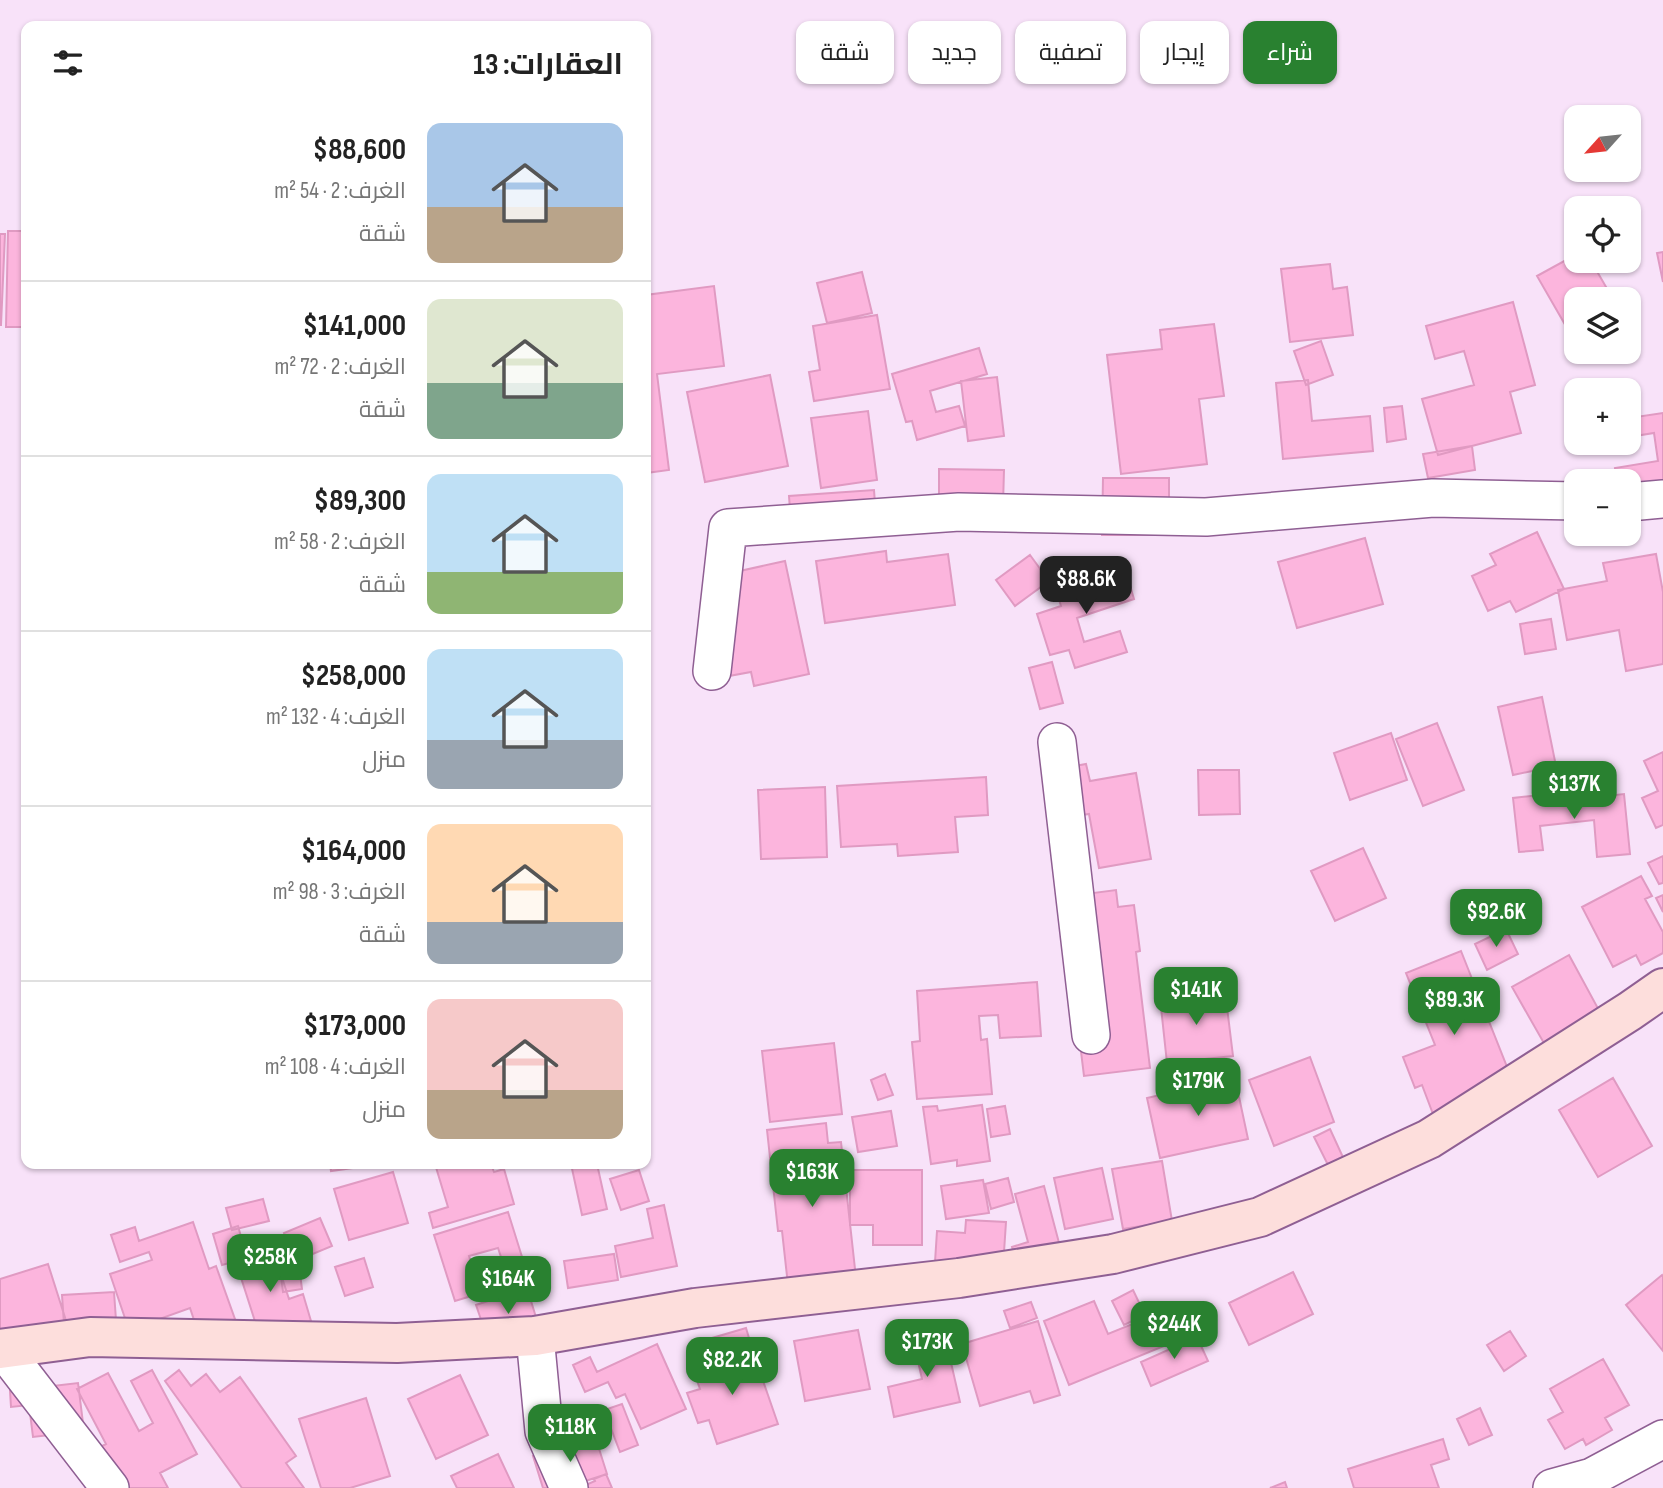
<!DOCTYPE html>
<html lang="ar">
<head>
<meta charset="utf-8">
<style>
  body { margin:0; font-family:"Sofia Sans Condensed",Cairo,sans-serif; background:#f2f2f2; color:#222; direction:rtl; height:100vh; display:flex; flex-direction:column; font-size:26px; white-space:nowrap }
  * { box-sizing:border-box; margin:0 }
  p { font-size:23px; color:#767676 }
  .icon { flex:none; width:38px; height:38px; fill:none; stroke:currentColor; stroke-width:2; stroke-linecap:round; stroke-linejoin:round }
  .map { position:relative; flex:1; overflow:hidden; direction:ltr }
  .drawer { position:absolute; left:21px; top:21px; width:630px; height:1148px; display:flex; flex-direction:column; background:#fff; border-radius:14px; box-shadow:0 2px 5px #0004; direction:rtl }
  .drawer>* { flex:none }
  .top-card { position:absolute; left:672px; top:21px; width:665px; height:63px; direction:rtl; display:flex; gap:14px }
  .needle { width:46px; rotate:243deg }
  .tools { position:absolute; left:1564px; top:105px; display:grid; gap:14px }
  .tools a { display:grid; place-items:center; width:77px; height:77px; border-radius:14px; background:#fff; box-shadow:0 2px 5px #0004; font-size:35px }
  .price { position:absolute; translate:-50% -60px; padding:0 16px; border-radius:14px; background:#298130; color:#fff; font-size:23px; line-height:46px; filter:drop-shadow(0 2px 4px #0008) }
  .price::after { content:''; position:absolute; left:50%; top:42px; width:21px; height:16px; margin-left:-10px; background:inherit; clip-path:polygon(0 0,100% 0,50% 100%) }
  .price.selected { background:#222; color:#fff }
  ul { padding:0; list-style:none }
  li { display:flex; align-items:center; gap:21px; height:175px; padding:0 28px }
  li+li { border-top:2px solid #e0e0e0 }
  li span { display:grid; place-items:center; flex:none; width:196px; height:140px; border-radius:14px; color:#555 }
  li>.icon { margin-inline-start:auto }
  span .icon { width:84px; height:84px; fill:#fffc; stroke-width:1 }
  li b { font-size:30px }
  h2 { display:flex; justify-content:space-between; align-items:center; height:84px; padding:0 28px; font-size:30px }
  .pill { padding:0 24px; border-radius:14px; background:#fff; box-shadow:0 2px 5px #0004; font-size:24px; line-height:63px }
  .pill.selected { background:#298130; color:#fff }
  .map>svg:first-child { display:block }
  .building { fill:#fcb5dd; stroke:#e09ac2; stroke-width:2 }
  .lines { fill:none; stroke-linecap:round; stroke-linejoin:round }
  .street-casing { stroke:#8f5f93; stroke-width:40 }
  .secondary-casing { stroke:#8f5f93; stroke-width:42 }
  .street { stroke:#fff; stroke-width:37 }
  .secondary { stroke:#fddedc; stroke-width:38 }
</style>
</head>
<body>
<div class="map">
<svg width="1663" height="1488" viewBox="0 0 1663 1488">
  <rect width="100%" height="100%" fill="#f8e2f9"/>
  <path class="building" d="M8 231H26V327H6Z
    M0 234H5L1 325H0Z
    M1663 252V282L1657 253Z
    M1577 254V261H1591L1613 299H1577V322L1567 328 1537 276Z
    M1330 264 1333 289 1347 287 1353 335 1290 342 1281 269Z
    M862 272 872 313 827 323 817 283Z
    M714 286 724 366 657 374 669 470 646 473V295Z
    M1513 302 1535 385 1510 392 1521 433 1438 455 1422 399 1474 385 1464 351 1435 359 1426 326Z
    M877 315 890 389 814 401 809 372 820 370 813 326Z
    M1214 324 1224 396 1199 399 1207 464 1121 474 1107 355 1162 349 1160 330Z
    M1321 341 1333 375 1306 385 1294 351Z
    M979 348 987 374 930 391 936 412 959 406 965 426 917 440 912 421 906 422 892 374Z
    M770 375 788 466 705 482 687 392Z
    M997 377 1004 436 968 441 961 381Z
    M1308 380 1312 421 1370 416 1373 451 1283 459 1276 383Z
    M1402 406 1406 439 1387 442 1384 408Z
    M868 411 877 480 821 488 811 418Z
    M1663 413V494L1629 500V481H1617L1615 468 1658 461 1654 433 1629 437V418Z
    M1472 446 1475 470 1428 478 1423 454Z
    M939 469 1004 470 1003 505 939 523Z
    M1103 478H1169V535H1102Z
    M874 490 877 531 792 538 789 496Z
    M1537 532 1564 589 1516 612 1510 601 1488 611 1472 576 1496 565 1490 554Z
    M1365 538 1383 604 1297 628 1278 562Z
    M886 551 887 562 948 554 955 605 825 623 816 561Z
    M1656 554 1663 592V664L1626 671 1619 630 1567 640 1558 590 1607 581 1603 563Z
    M1030 555 1049 581 1015 606 996 580Z
    M785 561 809 674 754 686 751 672 729 676 708 578Z
    M1124 565 1134 599 1077 618 1084 642 1120 631 1127 652 1075 668 1069 650 1050 655 1037 614 1061 606 1055 587Z
    M1551 619 1556 649 1525 654 1520 624Z
    M1052 662 1063 703 1040 709 1029 668Z
    M1542 697 1556 766 1513 775 1498 707Z
    M1437 723 1464 790 1423 806 1396 739Z
    M1391 733 1407 780 1350 800 1334 753Z
    M1663 752V825L1656 828 1642 798 1658 791 1644 761Z
    M1086 764 1090 781 1136 773 1151 859 1099 868 1089 814 1056 819 1048 771Z
    M1198 770H1239L1240 814 1199 815Z
    M986 777 988 815 955 817 958 852 898 856 897 844 841 847 837 786Z
    M825 787 827 857 761 859 758 790Z
    M1624 794 1630 854 1597 857 1594 820 1540 826 1543 850 1519 852 1513 798 1540 795 1541 803Z
    M1363 848 1386 898 1335 921 1311 871Z
    M1663 856V883L1659 884 1648 863Z
    M1641 876 1652 896 1645 899 1663 932V953L1641 965 1636 955 1613 967 1582 907Z
    M1116 890 1118 907 1134 905 1140 951 1136 952 1150 1068 1084 1076 1062 897Z
    M1663 895V912L1656 898Z
    M1506 929 1518 954 1487 970 1475 944Z
    M1461 951 1513 1082 1433 1114 1422 1085 1415 1088 1403 1057 1435 1045 1406 973Z
    M1569 955 1601 1014 1545 1045 1512 987Z
    M1037 982 1041 1036 1000 1038 998 1015 979 1016 981 1040 987 1039 992 1094 917 1099 912 1042 920 1041 917 991Z
    M1225 991 1233 1056 1167 1063 1160 998Z
    M834 1043 842 1114 770 1122 762 1051Z
    M1310 1057 1334 1122 1274 1146 1249 1080Z
    M885 1074 893 1095 878 1100 871 1080Z
    M1235 1078 1248 1139 1160 1158 1147 1098Z
    M1613 1078 1652 1146 1598 1177 1559 1110Z
    M982 1105 990 1161 957 1166V1160L931 1164 923 1107 937 1106 938 1111Z
    M1005 1106 1010 1134 991 1137 987 1109Z
    M891 1111 897 1146 858 1152 852 1117Z
    M826 1123 828 1143 841 1142 857 1287 789 1294 782 1231H778L767 1130Z
    M1330 1129 1347 1166 1332 1173 1314 1137Z
    M1162 1161 1172 1221 1123 1229 1112 1169Z
    M330 1164H381L331 1171Z
    M435 1164H491L494 1172 504 1169 514 1204 433 1228 429 1213 448 1207Z
    M571 1164H597L607 1209 582 1215Z
    M1102 1168 1113 1219 1065 1229 1054 1178Z
    M639 1170 649 1201 621 1210 610 1179Z
    M850 1170H922V1245H873V1225H850Z
    M393 1172 408 1223 349 1240 334 1189Z
    M1008 1178 1014 1202 991 1209 985 1184Z
    M983 1180 989 1213 946 1219 941 1186Z
    M1044 1186 1063 1258 1019 1270 1012 1247 1028 1242 1015 1194Z
    M263 1199 269 1221 232 1230 226 1208Z
    M664 1205 677 1266 621 1277 615 1246 653 1238 647 1209Z
    M508 1212 523 1260 504 1266 498 1248 469 1256 481 1293 455 1301 434 1235Z
    M320 1218 332 1246 296 1261 284 1233Z
    M966 1220 1006 1222 1003 1267 935 1262 937 1231 965 1233Z
    M193 1222 209 1269 216 1266 236 1322 199 1335 190 1308 129 1330 110 1274 152 1260 149 1252 120 1262 111 1235 135 1227 139 1241Z
    M238 1226 247 1258 222 1265 213 1234Z
    M272 1247 289 1299 303 1294 311 1321 260 1337 235 1259Z
    M614 1254 618 1280 568 1288 564 1261Z
    M364 1258 373 1287 345 1296 335 1267Z
    M48 1264 69 1330 0 1349V1279Z
    M299 1266 302 1289 283 1292 280 1269Z
    M1293 1272 1313 1314 1249 1345 1229 1303Z
    M1662 1275 1663 1277V1351L1626 1305Z
    M527 1288 539 1327 489 1343 476 1305Z
    M1133 1290 1145 1315 1124 1325 1112 1301Z
    M114 1292 116 1320 64 1324 62 1295Z
    M1094 1301 1108 1334 1152 1316 1164 1346 1069 1385 1044 1321Z
    M1031 1302 1037 1318 1010 1328 1004 1311Z
    M1181 1311 1188 1331 1172 1337 1165 1317Z
    M1038 1321 1060 1395 1034 1403 1030 1391 980 1406 962 1344Z
    M746 1328 752 1348 718 1358 712 1338Z
    M858 1330 870 1389 805 1401 794 1341Z
    M1510 1331 1526 1356 1504 1371 1487 1345Z
    M944 1332 960 1402 894 1417 888 1387 922 1379 913 1339Z
    M1197 1337 1208 1361 1151 1386 1141 1362Z
    M657 1344 686 1409 641 1429 625 1394 616 1398 608 1382 585 1392 573 1365 590 1357 597 1372Z
    M752 1349 778 1424 717 1444 709 1420 698 1423 687 1393 700 1389 693 1369Z
    M1603 1359 1629 1405 1605 1418 1612 1430 1586 1445 1583 1439 1565 1449 1548 1420 1563 1412 1550 1389Z
    M152 1370 197 1454 160 1473 168 1488H96L80 1458 106 1444 77 1389 108 1373 139 1431 153 1423 131 1381Z
    M179 1370 191 1386 206 1374 220 1392 240 1377 296 1456 286 1463 304 1488H242L165 1381Z
    M460 1375 488 1435 436 1459 408 1399Z
    M78 1383 84 1431 33 1437 29 1405 11 1407 10 1391Z
    M366 1398 390 1476 350 1488H321L299 1419Z
    M622 1404 638 1445 620 1452 604 1410Z
    M1480 1408 1492 1435 1469 1445 1457 1419Z
    M595 1436 607 1474 564 1488H543L533 1456Z
    M1443 1439 1449 1459 1431 1465 1439 1488H1354L1348 1469Z
    M498 1454 514 1488H457L451 1476Z
    M606 1474 612 1488H579L595 1481 594 1479Z
    M1285 1482 1287 1488H1270Z"/>
  <g class="lines">
    <g class="street-casing">
      <path id="street" d="M1629 502 1663 499
        M712 671 728 528 959 512 1206 517 1433 498 1577 501
        M1057 742 1091 1035
        M535 1336 544 1431 569 1488
        M3 1349 110 1488
        M1552 1488 1592 1477 1663 1439"/>
    </g>
    <g class="secondary-casing">
      <path id="secondary" d="M0 1349 90 1337 397 1343 535 1336 695 1308 959 1278 1113 1254 1260 1217 1429 1139 1630 1011 1663 988"/>
    </g>
    <use href="#street" class="street"/>
    <use href="#secondary" class="secondary"/>
  </g>
</svg>
<div class="tools">
<a><svg class="needle" viewBox="-14 -14 28 28"><path d="M0-13l5 13h-10z" fill="#e53935"/><path d="M0 13l5-13h-10z" fill="#767676"/></svg></a>
<a><svg class="icon" aria-label="locate" viewBox="0 0 24 24"><circle cx="12" cy="12" r="6"/><path d="M12 2v4M12 18v4M2 12h4M18 12h4"/></svg></a>
<a><svg class="icon" aria-label="layers" viewBox="0 0 24 24"><path d="M12 4l9 5-9 5-9-5zM3 14l9 5 9-5"/></svg></a>
<a>+</a>
<a>−</a>
</div>
<b class="price selected" style="left:1086px;top:616px">$88.6K</b>
<b class="price" style="left:1574px;top:821px">$137K</b>
<b class="price" style="left:1496px;top:949px">$92.6K</b>
<b class="price" style="left:1196px;top:1027px">$141K</b>
<b class="price" style="left:1454px;top:1037px">$89.3K</b>
<b class="price" style="left:1198px;top:1118px">$179K</b>
<b class="price" style="left:812px;top:1209px">$163K</b>
<b class="price" style="left:270px;top:1294px">$258K</b>
<b class="price" style="left:508px;top:1316px">$164K</b>
<b class="price" style="left:1174px;top:1361px">$244K</b>
<b class="price" style="left:927px;top:1379px">$173K</b>
<b class="price" style="left:732px;top:1397px">$82.2K</b>
<b class="price" style="left:570px;top:1464px">$118K</b>
<div class="top-card">
<a class="pill selected">شراء</a>
<a class="pill">إيجار</a>
<a class="pill">تصفية</a>
<a class="pill">جديد</a>
<a class="pill">شقة</a>
</div>
<section class="drawer">
<h2>العقارات: 13<svg class="icon" aria-label="filters" viewBox="0 0 24 24"><path d="M4 7h16M4 17h16"/><circle cx="9" cy="7" r="2"/><circle cx="15" cy="17" r="2"/></svg></h2>
<ul>
<li><span style="background:linear-gradient(#a9c7e8 60%,#b9a48a 0)"><svg class="icon" aria-label="home" viewBox="0 0 24 24"><path d="M3 11l9-7 9 7M6 9v11h12V9"/></svg></span><div><b>$88,600</b><p>الغرف: 2 · 54 m²</p><p>شقة</p></div></li>
<li><span style="background:linear-gradient(#dfe7d0 60%,#7fa58c 0)"><svg class="icon" aria-label="home" viewBox="0 0 24 24"><path d="M3 11l9-7 9 7M6 9v11h12V9"/></svg></span><div><b>$141,000</b><p>الغرف: 2 · 72 m²</p><p>شقة</p></div></li>
<li><span style="background:linear-gradient(#bfe0f5 70%,#8fb573 0)"><svg class="icon" aria-label="home" viewBox="0 0 24 24"><path d="M3 11l9-7 9 7M6 9v11h12V9"/></svg></span><div><b>$89,300</b><p>الغرف: 2 · 58 m²</p><p>شقة</p></div></li>
<li><span style="background:linear-gradient(#bfe0f5 65%,#9aa5b1 0)"><svg class="icon" aria-label="home" viewBox="0 0 24 24"><path d="M3 11l9-7 9 7M6 9v11h12V9"/></svg></span><div><b>$258,000</b><p>الغرف: 4 · 132 m²</p><p>منزل</p></div></li>
<li><span style="background:linear-gradient(#ffd9b3 70%,#9aa5b1 0)"><svg class="icon" aria-label="home" viewBox="0 0 24 24"><path d="M3 11l9-7 9 7M6 9v11h12V9"/></svg></span><div><b>$164,000</b><p>الغرف: 3 · 98 m²</p><p>شقة</p></div></li>
<li><span style="background:linear-gradient(#f6c9c9 65%,#b9a48a 0)"><svg class="icon" aria-label="home" viewBox="0 0 24 24"><path d="M3 11l9-7 9 7M6 9v11h12V9"/></svg></span><div><b>$173,000</b><p>الغرف: 4 · 108 m²</p><p>منزل</p></div></li>
</ul>
</section>
</div>
</body>
</html>
